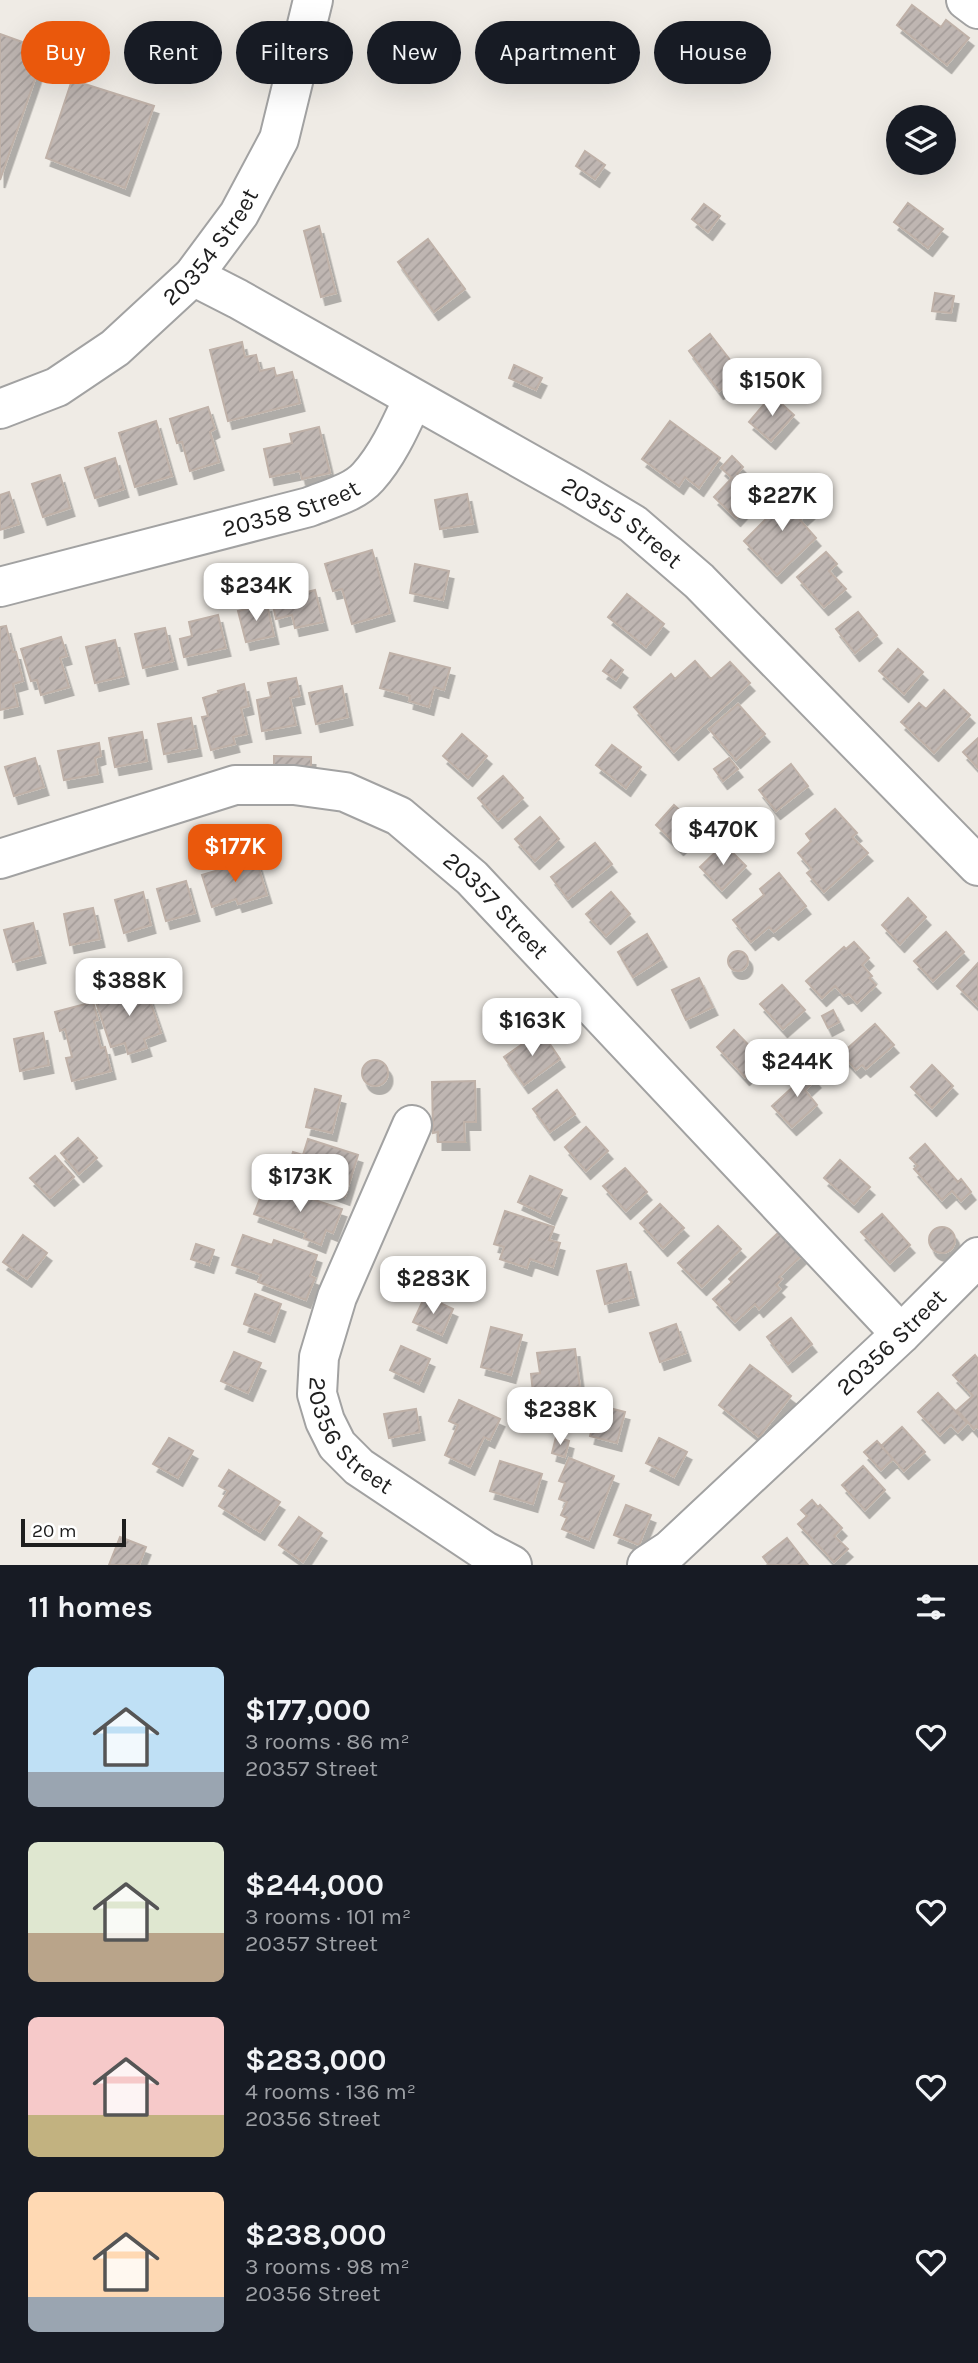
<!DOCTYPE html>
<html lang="en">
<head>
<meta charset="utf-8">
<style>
  body { margin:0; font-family:Karla,sans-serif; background:#20242c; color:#f1f3f6; height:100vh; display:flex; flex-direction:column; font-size:26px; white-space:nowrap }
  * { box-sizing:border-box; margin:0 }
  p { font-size:23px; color:#9ea1a6 }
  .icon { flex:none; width:38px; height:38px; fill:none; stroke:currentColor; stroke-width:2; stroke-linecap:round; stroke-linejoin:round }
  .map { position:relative; height:1565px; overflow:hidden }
  .side { display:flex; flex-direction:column; background:#171b24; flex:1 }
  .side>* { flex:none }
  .top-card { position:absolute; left:21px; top:21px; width:936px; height:63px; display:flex; gap:14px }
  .controls { position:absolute; left:886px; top:105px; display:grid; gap:14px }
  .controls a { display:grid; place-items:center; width:70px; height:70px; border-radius:50%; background:#171b24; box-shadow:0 7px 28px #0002; font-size:35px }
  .scale { position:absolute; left:21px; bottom:18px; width:105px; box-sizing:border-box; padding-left:7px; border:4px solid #1e1e1e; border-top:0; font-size:19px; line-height:24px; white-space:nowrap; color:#1e1e1e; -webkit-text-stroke:5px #fff; paint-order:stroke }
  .price { position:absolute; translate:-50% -60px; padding:0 16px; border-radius:14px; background:#fff; color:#222; font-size:23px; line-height:46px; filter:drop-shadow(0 2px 4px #0008) }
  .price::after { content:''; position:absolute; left:50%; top:42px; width:21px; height:16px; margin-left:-10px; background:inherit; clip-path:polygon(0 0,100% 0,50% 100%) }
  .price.selected { background:#ea580c; color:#fff }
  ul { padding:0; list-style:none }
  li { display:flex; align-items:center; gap:21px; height:175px; padding:0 28px }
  li span { display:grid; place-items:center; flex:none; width:196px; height:140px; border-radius:10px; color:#555 }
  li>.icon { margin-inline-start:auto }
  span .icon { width:84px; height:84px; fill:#fffc; stroke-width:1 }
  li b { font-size:30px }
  h2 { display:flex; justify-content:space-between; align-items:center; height:84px; padding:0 28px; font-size:30px }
  .tag { padding:0 24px; border-radius:32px; background:#171b24; box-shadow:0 7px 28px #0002; font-size:24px; line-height:63px }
  .tag.selected { background:#ea580c; color:#fff }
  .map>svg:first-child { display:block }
  .building { fill:url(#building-hatch); stroke:#bfb1a8; stroke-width:2; filter:url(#shadow) }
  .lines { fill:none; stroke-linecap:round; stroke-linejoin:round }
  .minor-casing { stroke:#a2a2a2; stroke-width:42 }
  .minor { stroke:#fff; stroke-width:38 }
  .labels { text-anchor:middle; stroke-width:5; stroke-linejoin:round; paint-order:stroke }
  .street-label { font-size:24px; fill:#1e1e1e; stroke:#fff }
</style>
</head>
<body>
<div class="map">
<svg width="978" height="1565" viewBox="0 0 978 1565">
  <defs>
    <pattern id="building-hatch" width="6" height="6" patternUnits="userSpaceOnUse" patternTransform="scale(1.75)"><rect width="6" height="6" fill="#bfb6b2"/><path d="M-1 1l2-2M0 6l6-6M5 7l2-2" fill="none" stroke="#a49c99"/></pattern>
    <filter id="shadow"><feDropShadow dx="4.5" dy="8" stdDeviation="0" flood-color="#0004"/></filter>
  </defs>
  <rect width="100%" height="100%" fill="#efebe5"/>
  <path class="building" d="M912 5 941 27 946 20 969 38 947 65 897 25Z
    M0 34 45 50 0 180Z
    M72 80 154 106 125 188 46 158Z
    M585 151 605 165 595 179 576 166Z
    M908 203 943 229 928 248 894 222Z
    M704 204 720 216 708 232 692 219Z
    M319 226 336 293 321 297 304 231Z
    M428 239 465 289 434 312 398 262Z
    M935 293 954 296 951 313 932 311Z
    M710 334 741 374 719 391 689 351Z
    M242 342 245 357 256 355 260 371 274 368 276 376 292 372 300 403 228 421 210 350Z
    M514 365 542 378 536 390 509 378Z
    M772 395 794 415 771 441 749 422Z
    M208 407 215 429 210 432 219 462 190 471 182 442 177 443 170 419Z
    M156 421 172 476 135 487 119 433Z
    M670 421 720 458 699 488 685 477 679 486 642 459Z
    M319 427 330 473 302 479 300 471 270 477 264 449 292 443 290 434Z
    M732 456 743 467 737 474 758 494 736 518 714 497 732 478 721 468Z
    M115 458 124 489 95 498 85 468Z
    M60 475 70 508 43 517 32 484Z
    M789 486 812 509 800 520 816 538 777 575 744 541 782 503 777 498Z
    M9 492 19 524 0 530V495Z
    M467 494 473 524 440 529 435 500Z
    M372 550 390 613 352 624 342 589 333 591 325 564Z
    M826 552 837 564 829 571 846 589 824 607 797 577Z
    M415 564 449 571 443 600 410 593Z
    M315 590 323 622 295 628 292 615 276 619 272 601Z
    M627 594 664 624 646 647 608 617Z
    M267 604 274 636 246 642 238 611Z
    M858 612 877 635 855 653 836 629Z
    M218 615 226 648 184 657 180 639 192 636 189 622Z
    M6 626 13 652H16L23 681 13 684 18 706 0 710V627Z
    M165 628 173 661 143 668 135 634Z
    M61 637 67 656 60 658 69 687 41 695 37 680 31 681 21 649Z
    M115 640 124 676 95 683 86 647Z
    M898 649 923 672 904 694 879 671Z
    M390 653 450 668 444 690 434 687 429 707 409 701 410 696 380 688Z
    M611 660 623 670 616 680 603 671Z
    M695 661 711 679 730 662 750 683 674 752 634 707 671 674 675 679Z
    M296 678 300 696 290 698 296 725 262 731 257 700 271 697 268 683Z
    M244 684 249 706 241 708 247 734 233 737 235 744 211 750 202 717 208 716 203 698 219 693 218 691Z
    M342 686 348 717 316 724 309 693Z
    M944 690 970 715 934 753 901 722 919 703 926 709Z
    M738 704 765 734 736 760 709 729Z
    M191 718 197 748 164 754 158 724Z
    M142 732 147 761 115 767 109 738Z
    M462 734 487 756 468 778 443 756Z
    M978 738V768L963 752Z
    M99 743 101 756 95 758 98 774 64 780 58 751Z
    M612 745 641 767 626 788 596 765Z
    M274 756 311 757V775L274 774Z
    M35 758 44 787 14 796 5 767Z
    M729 758 738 769 723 781 714 769Z
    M791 764 808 786 776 811 759 790Z
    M503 776 523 798 498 820 478 798Z
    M674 805 699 828 679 847 656 825Z
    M835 809 857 833 852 837 868 853 824 892 807 873 812 869 798 853 811 841 806 834Z
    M540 817 559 839 535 861 515 839Z
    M595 843 612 864 568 899 551 877Z
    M724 844 746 866 722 890 700 867Z
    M256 859 267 895 238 904 236 899 212 907 202 875Z
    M779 873 806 906 774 932 769 927 751 942 733 920 764 895 760 889Z
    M186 881 195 913 166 921 157 889Z
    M143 892 151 925 124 933 115 900Z
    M611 892 630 914 606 936 586 914Z
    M908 898 926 917 900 944 882 925Z
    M93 908 100 939 70 945 64 914Z
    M33 923 41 955 13 962 4 930Z
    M946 932 964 952 933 981 914 961Z
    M647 934 662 959 633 977 618 952Z
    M854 942 869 958 862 965 872 976 869 978 876 985 857 1003 849 994 844 996 835 986 822 998 806 981 844 947 846 949Z
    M728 961a10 10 0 1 1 20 0a10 10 0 1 1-20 0Z
    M978 963V1006L957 986Z
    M699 978 713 1007 686 1020 672 990Z
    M144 983 161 1033 144 1039 147 1048 128 1054 125 1043 111 1047 95 999Z
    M782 985 805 1010 783 1029 760 1004Z
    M93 1002 98 1020 94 1021 101 1048 105 1047 111 1071 72 1081 66 1058 72 1057 65 1029 60 1031 55 1012Z
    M833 1010 839 1022 828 1028 822 1016Z
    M875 1024 894 1045 866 1069 862 1065 856 1070 841 1054Z
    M734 1030 763 1060 745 1077 717 1047Z
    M541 1031 560 1059 524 1085 504 1057Z
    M43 1033 49 1065 20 1071 14 1039Z
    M362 1073a13 13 0 1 1 26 0a13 13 0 1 1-26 0Z
    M932 1065 953 1086 932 1108 911 1087Z
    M805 1067 816 1080 805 1090 817 1105 792 1127 772 1106 795 1085 791 1080Z
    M475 1081 476 1122H464L465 1142H438V1132L433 1133 432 1082Z
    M315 1089 341 1096 332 1133 306 1127Z
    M557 1090 575 1114 550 1132 533 1109Z
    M586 1127 608 1151 586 1171 565 1147Z
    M78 1138 97 1158 79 1174 61 1153Z
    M308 1139 358 1155 345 1197 320 1188 321 1186 286 1174 293 1152 303 1155Z
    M925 1144 958 1182 961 1179 971 1192 961 1201 952 1191 942 1200 914 1169 918 1166 910 1158Z
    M55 1156 74 1177 50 1198 30 1178Z
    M840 1160 870 1187 854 1204 824 1178Z
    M625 1168 647 1192 626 1211 603 1186Z
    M530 1176 562 1190 550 1217 518 1202Z
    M276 1187 342 1209 333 1233 326 1230 321 1245 304 1238 306 1233 254 1214 261 1196 272 1199Z
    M660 1204 684 1228 663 1248 640 1223Z
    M505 1211 554 1227 549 1240 560 1243 553 1267 530 1259 527 1268 500 1259 504 1247 494 1244Z
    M882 1214 910 1245 890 1263 861 1232Z
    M718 1226 741 1249 702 1287 678 1263Z
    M929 1240a13 13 0 1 1 26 0a13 13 0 1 1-26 0Z
    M778 1233 801 1256 779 1277 782 1279 776 1285 780 1289 759 1309 755 1304 735 1322 713 1299 732 1282 729 1279Z
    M23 1235 47 1253 27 1279 3 1262Z
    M243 1235 272 1245 274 1240 317 1255 310 1276 315 1278 306 1300 258 1282 261 1275 232 1265Z
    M196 1244 214 1250 209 1265 191 1259Z
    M626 1264 634 1297 605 1304 597 1271Z
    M255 1294 281 1304 270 1334 244 1324Z
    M425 1296 453 1309 442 1335 413 1322Z
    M791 1318 812 1344 788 1364 767 1337Z
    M676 1324 686 1353 660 1362 650 1333Z
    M491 1327 522 1335 511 1375 481 1367Z
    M401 1346 430 1359 419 1384 390 1370Z
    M575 1349 580 1387 570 1388 571 1403 543 1406 542 1392 533 1393 531 1374 540 1373 537 1353Z
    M234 1352 261 1363 248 1393 221 1381Z
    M975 1355 978 1359V1428L976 1426 974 1429 957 1410 973 1396 953 1375Z
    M750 1365 791 1396 759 1437 719 1405Z
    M938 1393 967 1423 958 1432 951 1425 940 1435 918 1412Z
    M459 1400 500 1419 490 1440 484 1437 470 1467 445 1455 458 1425 449 1421Z
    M598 1405 625 1412 617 1443 590 1436Z
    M416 1409 420 1432 389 1438 384 1414Z
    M902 1427 925 1452 904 1471 881 1446Z
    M556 1437 569 1441 565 1457 552 1453Z
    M169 1438 193 1451 178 1478 153 1464Z
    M659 1438 687 1452 674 1477 646 1463Z
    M877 1441 893 1459 881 1470 864 1452Z
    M569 1458 614 1476 589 1540 562 1529 567 1518 561 1515 567 1502 559 1499 565 1483 559 1481Z
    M500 1461 542 1474 533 1504 490 1491Z
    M863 1466 885 1490 865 1510 842 1485Z
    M229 1470 280 1502 260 1532 219 1506 228 1491 219 1486Z
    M812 1500 818 1507 820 1505 842 1528 834 1536 848 1549 834 1562 798 1524 807 1516 801 1510Z
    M626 1505 651 1515 639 1545 614 1535Z
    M299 1517 322 1533 303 1562 279 1545Z
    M120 1537 146 1547 139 1565H109Z
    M787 1538 808 1565H769L763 1557Z"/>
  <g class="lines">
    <g class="minor-casing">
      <g id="minor">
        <path d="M966 0 978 9"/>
        <path id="s1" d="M193 276 238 299 573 488 633 524 699 581 978 866"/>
        <path id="s2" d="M0 409 57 387 115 348 193 276 239 214 279 139 313 0"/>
        <path id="s3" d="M0 587 309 507C328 499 354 493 368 477 388 455 401 425 413 399"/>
        <path id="s4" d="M0 859 235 785H294L345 792 399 816 472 878 901 1334"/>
        <path id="s5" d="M412 1125 337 1297 319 1357 317 1394 325 1421 337 1445 359 1467 485 1551 512 1565"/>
        <path id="s6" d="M647 1565 670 1550 901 1334 978 1257"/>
      </g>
    </g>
    <use href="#minor" class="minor"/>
  </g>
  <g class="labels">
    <g class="street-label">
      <text dy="8" stroke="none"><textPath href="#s2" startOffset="271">20354 Street</textPath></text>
      <text dy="8" stroke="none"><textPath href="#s3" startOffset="301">20358 Street</textPath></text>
      <text dy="8" stroke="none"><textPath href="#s1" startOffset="495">20355 Street</textPath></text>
      <text dy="8" stroke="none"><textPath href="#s4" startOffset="548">20357 Street</textPath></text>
      <text dy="8" stroke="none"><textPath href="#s6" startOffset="331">20356 Street</textPath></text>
      <text dy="8" stroke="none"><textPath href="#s5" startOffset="341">20356 Street</textPath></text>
    </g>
  </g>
</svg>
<div class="controls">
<a><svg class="icon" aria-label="layers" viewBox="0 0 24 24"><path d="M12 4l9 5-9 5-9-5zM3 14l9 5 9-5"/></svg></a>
</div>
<div class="scale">20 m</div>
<b class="price" style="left:772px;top:418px">$150K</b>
<b class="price" style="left:782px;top:533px">$227K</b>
<b class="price" style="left:256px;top:623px">$234K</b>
<b class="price" style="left:723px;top:867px">$470K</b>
<b class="price selected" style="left:235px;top:884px">$177K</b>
<b class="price" style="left:129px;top:1018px">$388K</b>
<b class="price" style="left:532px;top:1058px">$163K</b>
<b class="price" style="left:797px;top:1099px">$244K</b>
<b class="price" style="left:300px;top:1214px">$173K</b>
<b class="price" style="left:433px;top:1316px">$283K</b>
<b class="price" style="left:560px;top:1447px">$238K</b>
<div class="top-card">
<a class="tag selected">Buy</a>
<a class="tag">Rent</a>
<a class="tag">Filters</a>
<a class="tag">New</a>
<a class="tag">Apartment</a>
<a class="tag">House</a>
</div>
</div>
<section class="side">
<h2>11 homes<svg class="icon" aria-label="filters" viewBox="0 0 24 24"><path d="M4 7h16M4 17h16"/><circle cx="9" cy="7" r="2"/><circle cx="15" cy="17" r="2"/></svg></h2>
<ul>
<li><span style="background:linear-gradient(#bfe0f5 75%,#9aa5b1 0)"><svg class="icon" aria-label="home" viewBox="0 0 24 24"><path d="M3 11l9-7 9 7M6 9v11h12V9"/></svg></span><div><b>$177,000</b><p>3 rooms · 86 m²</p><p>20357 Street</p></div><svg class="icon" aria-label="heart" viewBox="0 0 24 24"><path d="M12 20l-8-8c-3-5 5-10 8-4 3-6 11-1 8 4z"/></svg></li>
<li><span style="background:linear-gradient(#dfe7d0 65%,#b9a48a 0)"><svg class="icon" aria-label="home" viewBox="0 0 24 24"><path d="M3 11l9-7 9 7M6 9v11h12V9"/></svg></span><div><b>$244,000</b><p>3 rooms · 101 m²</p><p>20357 Street</p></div><svg class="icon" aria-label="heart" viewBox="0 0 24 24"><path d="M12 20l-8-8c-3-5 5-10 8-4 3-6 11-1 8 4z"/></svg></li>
<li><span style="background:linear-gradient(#f6c9c9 70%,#c2b280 0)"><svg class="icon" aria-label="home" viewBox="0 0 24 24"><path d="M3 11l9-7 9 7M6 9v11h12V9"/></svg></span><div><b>$283,000</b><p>4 rooms · 136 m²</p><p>20356 Street</p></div><svg class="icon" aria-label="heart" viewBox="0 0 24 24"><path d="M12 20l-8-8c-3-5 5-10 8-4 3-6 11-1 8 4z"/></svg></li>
<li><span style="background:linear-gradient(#ffd9b3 75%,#9aa5b1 0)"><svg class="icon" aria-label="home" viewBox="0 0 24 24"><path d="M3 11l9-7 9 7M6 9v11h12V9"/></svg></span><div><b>$238,000</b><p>3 rooms · 98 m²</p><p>20356 Street</p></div><svg class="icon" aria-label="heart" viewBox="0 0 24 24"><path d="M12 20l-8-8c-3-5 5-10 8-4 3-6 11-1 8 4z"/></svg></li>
</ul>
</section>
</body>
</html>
